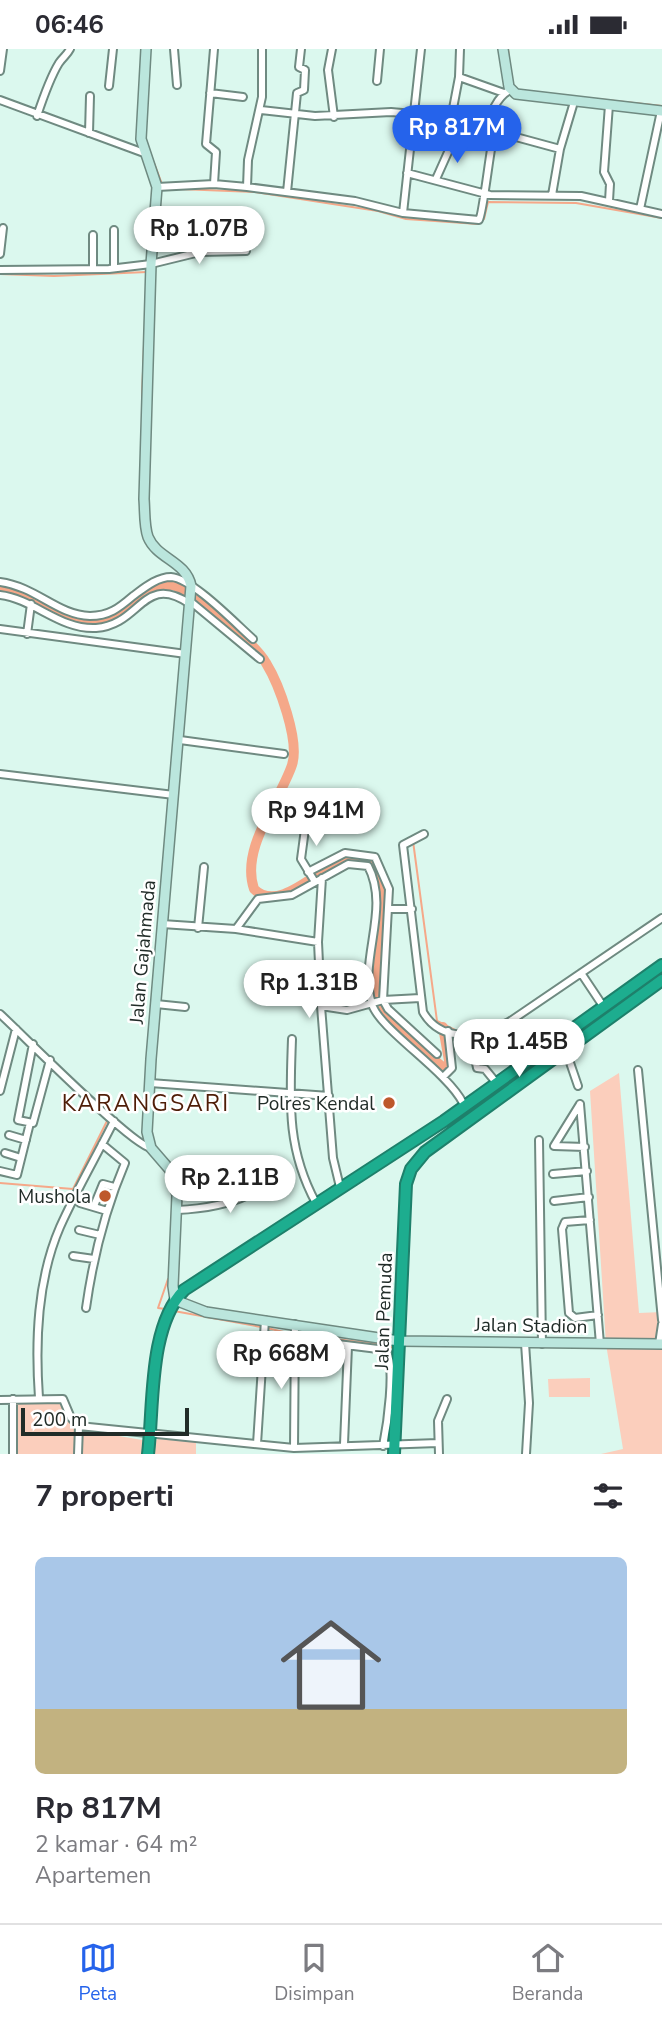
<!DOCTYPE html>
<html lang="id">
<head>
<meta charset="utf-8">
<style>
  body { margin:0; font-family:"Nunito Sans",sans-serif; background:#f7f7f7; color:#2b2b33; height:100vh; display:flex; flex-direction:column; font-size:26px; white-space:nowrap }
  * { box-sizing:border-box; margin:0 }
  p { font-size:23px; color:#7c7c81 }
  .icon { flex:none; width:38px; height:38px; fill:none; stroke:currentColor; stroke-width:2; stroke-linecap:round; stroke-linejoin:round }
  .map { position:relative; height:1405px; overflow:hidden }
  .side { display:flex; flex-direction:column; background:#fff; flex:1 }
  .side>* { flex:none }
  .scale { position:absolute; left:21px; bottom:18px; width:168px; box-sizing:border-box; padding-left:7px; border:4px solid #212c28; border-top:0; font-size:19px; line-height:24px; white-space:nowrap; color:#212c28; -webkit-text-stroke:5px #fff; paint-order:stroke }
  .price { position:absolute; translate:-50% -60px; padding:0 16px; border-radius:24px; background:#fff; color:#222; font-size:23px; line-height:46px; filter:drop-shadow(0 2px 4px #0008) }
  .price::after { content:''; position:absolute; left:50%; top:42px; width:21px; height:16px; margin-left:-10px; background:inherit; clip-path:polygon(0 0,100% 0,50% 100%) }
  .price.selected { background:#2563eb; color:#fff }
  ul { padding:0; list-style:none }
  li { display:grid; align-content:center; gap:14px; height:371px; padding:0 35px }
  li span { display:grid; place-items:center; height:217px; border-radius:10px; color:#555 }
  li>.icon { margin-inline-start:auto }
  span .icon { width:126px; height:126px; fill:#fffc; stroke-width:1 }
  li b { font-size:30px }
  h2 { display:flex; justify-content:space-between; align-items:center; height:84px; padding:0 35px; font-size:30px }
  .status { display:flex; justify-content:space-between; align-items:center; height:49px; padding:0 35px; background:#fff; direction:ltr }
  .status svg { height:19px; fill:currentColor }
  .dock { display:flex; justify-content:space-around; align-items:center; height:98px; border-top:2px solid #e1e1e2; background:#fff; font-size:19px; color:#7c7c81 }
  .dock a { display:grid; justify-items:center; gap:4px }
  .dock .selected { color:#2563eb }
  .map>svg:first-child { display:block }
  .green { fill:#fbcebc }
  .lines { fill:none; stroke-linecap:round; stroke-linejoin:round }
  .stream { stroke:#f5a889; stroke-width:2 }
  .river { stroke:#f5a889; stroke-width:10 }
  .street-casing { stroke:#6f8a81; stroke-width:10 }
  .secondary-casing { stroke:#6f8a81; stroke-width:12 }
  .highway-casing { stroke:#1e806b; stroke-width:14 }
  .street { stroke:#fff; stroke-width:6 }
  .secondary { stroke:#bbe6dd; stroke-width:9 }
  .highway { stroke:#1dad8f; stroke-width:10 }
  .poi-dot { fill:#be582b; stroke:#fff; stroke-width:2.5 }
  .labels { text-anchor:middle; stroke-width:5; stroke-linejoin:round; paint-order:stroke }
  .street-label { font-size:19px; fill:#212c28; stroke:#fff }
  .poi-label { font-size:19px; fill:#212c28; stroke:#fff; text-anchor:end }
  .quarter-label { font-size:23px; letter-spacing:2px; fill:#4e1d07; stroke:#fff }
</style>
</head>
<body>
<div class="status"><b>06:46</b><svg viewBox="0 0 49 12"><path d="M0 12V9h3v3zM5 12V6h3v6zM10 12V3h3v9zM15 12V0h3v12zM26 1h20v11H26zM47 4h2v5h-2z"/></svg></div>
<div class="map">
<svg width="662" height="1405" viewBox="0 0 662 1405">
  <rect width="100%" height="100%" fill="#dbf8ee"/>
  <path class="green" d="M619 1024 639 1264 662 1263V1405H601L623 1400 606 1295 590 1042Z
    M590 1329V1348H549L548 1330Z
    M15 1352 63 1353 72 1379 154 1393 158 1390 196 1393V1405H14Z"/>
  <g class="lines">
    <path class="stream" d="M508 0 510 20
      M597 50 662 57
      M154 114 162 135
      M179 140 255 143 378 162 406 170 478 175 484 170 488 153 576 154 662 169
      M0 225 54 227 147 223
      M142 348 144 297
      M413 792 437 972 457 982
      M0 1134 73 1140 107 1072
      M165 1260 158 1259 168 1230
      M174 1262 261 1278
      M267 1279 292 1285
      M298 1286 389 1296 394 1301
      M389 1392V1380
      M388 1405 389 1398"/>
    <path class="river" d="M0 538C36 542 63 580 101 572 129 567 143 538 173 536 194 545 254 593 266 614 279 635 300 692 292 716 280 752 240 799 254 840 278 864 315 823 337 814 348 810 358 811 370 811 404 844 361 920 380 958 390 978 428 1005 446 1021L450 1017 443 978"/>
    <g class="street-casing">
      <path id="street" d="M174 0 177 36
        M332 0 328 21 334 68
        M460 0 459 28 504 44
        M0 22 3 0
        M377 32 380 0
        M109 37 113 0
        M510 41C498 47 487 67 490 81L560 100
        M210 44 243 48
        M0 51 144 104
        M609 56 604 123 610 135 609 152
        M261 61 315 67 391 63 413 65
        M37 67C42 52 51 27 59 14 63 8 67 6 70 0
        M451 70 459 28
        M89 84 90 47
        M407 124 490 146 581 147 662 165
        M436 130 453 92
        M214 135 216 103 206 95 214 0
        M157 138 214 135 247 138 355 152 403 164 479 171C483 166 490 99 494 84
        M247 138 248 111 262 48V0
        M287 143 297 44 304 41 305 21 299 18 301 0
        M552 146 560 100 574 53
        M640 160 661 62
        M403 164 421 0
        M0 205 3 179
        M114 219V181
        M93 220V186
        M0 221 109 220 151 215 200 203 246 202
        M0 533C37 538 57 566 90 567 109 567 119 559 133 547 144 539 157 528 171 528 192 529 236 575 253 590
        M0 546C34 550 60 581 96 579 141 576 143 523 190 555
        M190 552 260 610
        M0 580 186 605
        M27 585 31 555
        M180 691 284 705
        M0 725 174 746
        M305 780 301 810 315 833
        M424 785 403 796 423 963C442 996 482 987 509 973L662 869
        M308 823 345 804 375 808 389 840 383 951 388 960 437 1005
        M322 829 318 893 321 957 333 1109 340 1138
        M388 860H412
        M162 875 236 880 258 850 292 846 348 815 368 817C391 861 358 910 372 955 379 980 447 1022 463 1054
        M198 879 204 818
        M236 880 318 893
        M581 924 603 957
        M156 955 185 958
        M321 957 347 961 383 951 420 949
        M0 965C23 986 131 1096 151 1099
        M470 986 477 1019 485 1020 494 1031
        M292 990C290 1051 286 1099 316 1154
        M33 995 18 1071 33 1074 50 1011
        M565 999 578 1037
        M638 1021 662 1271
        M443 1028 452 1019 448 982
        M150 1034 329 1047
        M0 1042 16 980
        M580 1055 600 1295
        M580 1055 554 1097 585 1098
        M9 1086 26 1091
        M539 1091 542 1295
        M5 1104 21 1109
        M0 1122 17 1126 30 1074
        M553 1125 587 1122
        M554 1152 589 1148
        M80 1154 107 1162
        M94 1157 103 1135 114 1138
        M177 1161C200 1160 227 1156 248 1146L249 1135
        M590 1171 565 1173 562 1180 569 1264 575 1269 598 1266
        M79 1181 100 1186
        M73 1207 94 1210
        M86 1259C93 1209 105 1161 125 1114L102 1095
        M265 1286 386 1301C396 1318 387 1377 383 1397
        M525 1294 529 1354 526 1405
        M659 1295 662 1275
        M39 1349C35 1292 37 1231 60 1178 76 1142 96 1108 114 1072
        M13 1350V1405
        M0 1351 63 1350 71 1369 79 1377 294 1399 438 1394
        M257 1395 265 1271
        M344 1395 348 1297
        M294 1399 295 1275
        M78 1405 79 1377
        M439 1405 438 1372 447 1350"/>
    </g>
    <g class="secondary-casing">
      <path id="secondary" d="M146 0 141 90 157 138 151 215 144 450C145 462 144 477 148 488 157 510 186 512 191 537L151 1010 147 1083 151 1099 170 1121 177 1146 173 1237 175 1251 206 1263 399 1292 662 1295
        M503 0 509 38 516 45 662 62"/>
    </g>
    <g class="highway-casing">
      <path id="highway" d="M148 1405C154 1357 148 1278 184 1241L444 1072 662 916
        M394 1405 406 1135 411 1120 425 1103 662 931"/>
    </g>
    <use href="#street" class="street"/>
    <use href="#secondary" class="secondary"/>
    <use href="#highway" class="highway"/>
  </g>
  <g class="poi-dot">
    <circle cx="389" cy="1054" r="7"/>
    <circle cx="105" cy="1147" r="7"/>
  </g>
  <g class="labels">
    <g class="street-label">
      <text transform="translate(142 903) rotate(-85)" y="7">Jalan Gajahmada</text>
      <text transform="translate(383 1262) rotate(-88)" y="7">Jalan Pemuda</text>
      <text transform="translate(531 1276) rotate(1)" y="7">Jalan Stadion</text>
    </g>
    <g class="poi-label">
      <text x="375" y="1061">Polres Kendal</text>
      <text x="91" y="1154">Mushola</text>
    </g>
    <g class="quarter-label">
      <text x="146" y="1062">KARANGSARI</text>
    </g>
  </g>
</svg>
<div class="scale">200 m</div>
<b class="price selected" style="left:457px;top:116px">Rp 817M</b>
<b class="price" style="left:199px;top:217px">Rp 1.07B</b>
<b class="price" style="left:316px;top:799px">Rp 941M</b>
<b class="price" style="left:309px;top:971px">Rp 1.31B</b>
<b class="price" style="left:519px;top:1030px">Rp 1.45B</b>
<b class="price" style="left:230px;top:1166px">Rp 2.11B</b>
<b class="price" style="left:281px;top:1342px">Rp 668M</b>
</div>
<section class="side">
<h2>7 properti<svg class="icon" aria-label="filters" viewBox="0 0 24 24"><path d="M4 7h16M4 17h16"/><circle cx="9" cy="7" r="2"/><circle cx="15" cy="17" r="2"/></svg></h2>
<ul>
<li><span style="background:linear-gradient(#a9c7e8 70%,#c2b280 0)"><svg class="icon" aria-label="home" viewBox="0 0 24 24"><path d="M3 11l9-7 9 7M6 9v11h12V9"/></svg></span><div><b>Rp 817M</b><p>2 kamar · 64 m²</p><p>Apartemen</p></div></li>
</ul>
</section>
<nav class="dock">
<a class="selected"><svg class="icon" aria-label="map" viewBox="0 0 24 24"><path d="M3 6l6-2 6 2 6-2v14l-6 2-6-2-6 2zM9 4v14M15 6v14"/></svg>Peta</a>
<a><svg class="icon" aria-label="saved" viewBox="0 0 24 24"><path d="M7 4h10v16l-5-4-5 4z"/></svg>Disimpan</a>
<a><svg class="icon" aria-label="home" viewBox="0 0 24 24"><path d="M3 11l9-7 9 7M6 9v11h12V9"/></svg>Beranda</a>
</nav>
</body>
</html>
